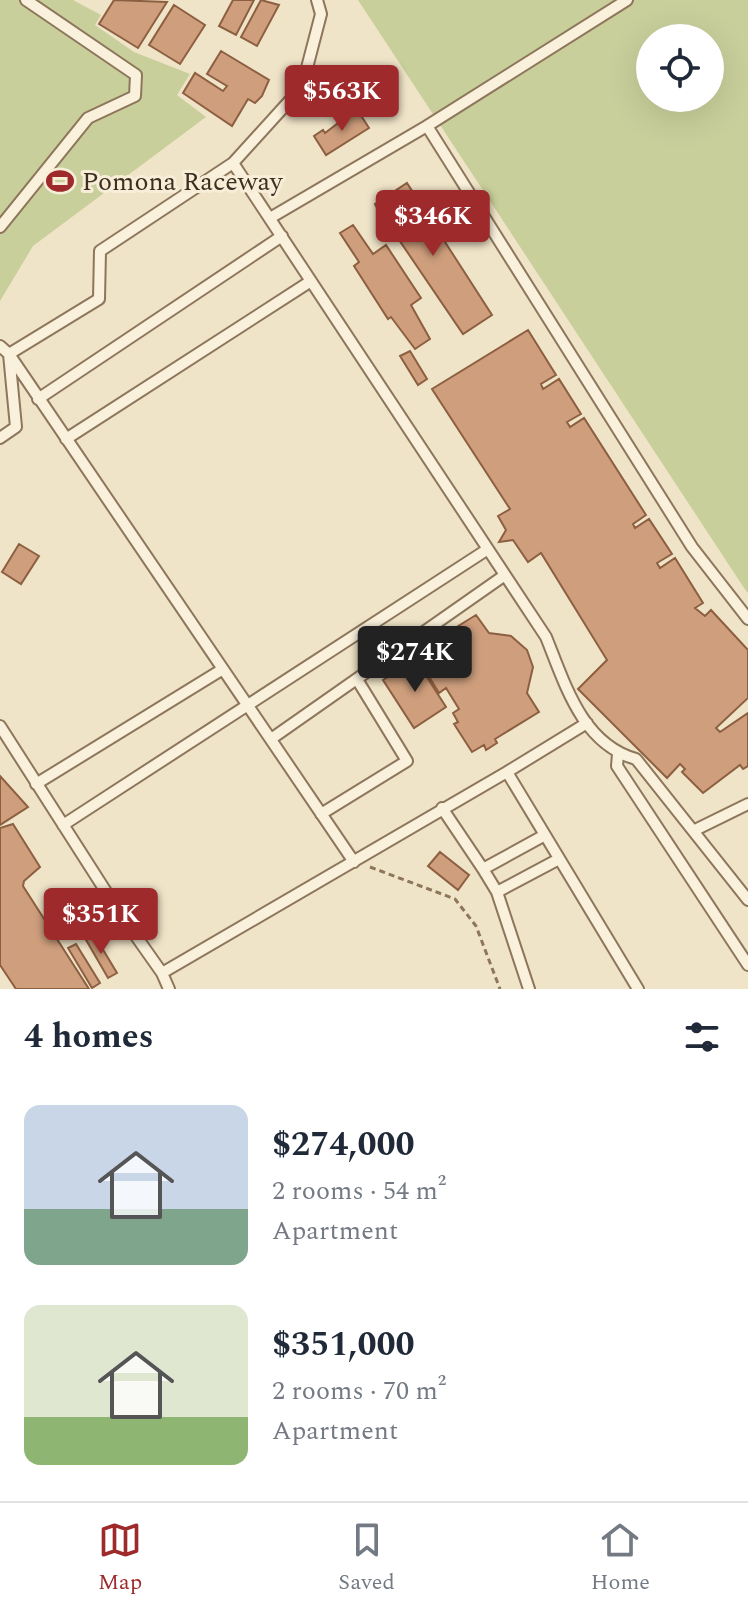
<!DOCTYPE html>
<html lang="en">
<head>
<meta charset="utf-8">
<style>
  body { margin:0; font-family:Spectral,serif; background:#f2f2f3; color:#1f2937; height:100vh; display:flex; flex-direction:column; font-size:30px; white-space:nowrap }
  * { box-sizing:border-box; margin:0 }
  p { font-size:26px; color:#747a83 }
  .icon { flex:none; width:44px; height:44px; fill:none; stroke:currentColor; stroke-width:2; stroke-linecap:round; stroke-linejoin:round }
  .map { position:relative; height:989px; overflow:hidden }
  .drawer { display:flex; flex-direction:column; background:#fff; flex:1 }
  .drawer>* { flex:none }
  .buttons { position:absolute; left:636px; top:24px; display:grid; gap:16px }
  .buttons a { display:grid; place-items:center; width:88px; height:88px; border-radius:50%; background:#fff; box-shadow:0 8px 32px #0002; font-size:40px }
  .price { position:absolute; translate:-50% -68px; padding:0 18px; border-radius:8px; background:#9e2a2b; color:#fff; font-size:26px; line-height:52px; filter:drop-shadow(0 2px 4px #0008) }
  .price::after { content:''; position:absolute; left:50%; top:48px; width:24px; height:18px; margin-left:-12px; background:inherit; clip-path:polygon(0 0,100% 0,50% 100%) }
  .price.on { background:#222; color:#fff }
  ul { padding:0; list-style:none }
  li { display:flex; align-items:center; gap:24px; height:200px; padding:0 24px }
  li span { display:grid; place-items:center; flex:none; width:224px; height:160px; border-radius:16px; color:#555 }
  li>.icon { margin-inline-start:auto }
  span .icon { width:96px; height:96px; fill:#fffc; stroke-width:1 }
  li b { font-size:34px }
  h2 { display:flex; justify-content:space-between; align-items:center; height:96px; padding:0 24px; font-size:34px }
  .tab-bar { display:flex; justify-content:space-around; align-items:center; height:112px; border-top:2px solid #e0e1e3; background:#fff; font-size:22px; color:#747a83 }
  .tab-bar a { display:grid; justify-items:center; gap:4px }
  .tab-bar .on { color:#9e2a2b }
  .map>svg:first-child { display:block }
  .green { fill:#c9cf9b; fill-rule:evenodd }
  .building { fill:#cf9f7d; stroke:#8d5f41; stroke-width:2 }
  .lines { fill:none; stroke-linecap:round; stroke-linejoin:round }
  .service-casing { stroke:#8d765c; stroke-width:14 }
  .path { stroke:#8d765c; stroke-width:3; stroke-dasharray:6 4; stroke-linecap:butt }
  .service { stroke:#faf1dc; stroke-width:10 }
  .labels { text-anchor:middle; stroke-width:6; stroke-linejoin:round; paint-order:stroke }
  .poi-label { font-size:26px; fill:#3d2e20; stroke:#f7eed8; text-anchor:start }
</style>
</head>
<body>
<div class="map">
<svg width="748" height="989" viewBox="0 0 748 989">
  <rect width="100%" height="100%" fill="#f0e4c8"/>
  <path class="green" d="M0 0H73L101 15 95 25 134 52 190 74 177 95 206 117 33 246 0 301Z
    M358 0H748V593L746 591ZM650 38H710V98H650Z"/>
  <path class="building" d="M114 0 167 2 138 48 99 24Z
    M233 0H254L236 35 219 26Z
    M261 0 279 5 257 46 241 37Z
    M174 5 205 25 180 64 149 45Z
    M221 51 269 80 262 96 255 103 248 99 232 126 183 93 195 73 223 91 227 86 207 74Z
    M354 111H358L369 128 326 155 314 136 323 130 325 133Z
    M407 183 492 315 463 334 395 234 392 236 375 204Z
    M353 225 373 254 386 245 421 298 411 305 430 339 415 349 391 317 388 319 354 266 359 262 340 233Z
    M528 330 556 375 541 384 543 389 559 379 581 414 567 422 570 427 584 418 646 515 633 524 635 528 649 519 672 554 657 563 660 568 675 558 703 603 695 608 705 616 711 610 748 650V698L716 728 720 732 748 713V766L743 769 740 765 703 793 682 772 685 769 680 764 667 778 578 689 607 660 541 553 528 562 513 540 499 542 506 530 498 516 510 509 432 389Z
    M410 351 427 379 418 385 400 356Z
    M19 544 39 556 21 584 2 572Z
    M476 615 489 633 511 636 527 650 533 667 527 693 539 712 495 739 497 743 486 750 484 745 472 752 454 724 458 722 453 713 459 709 446 688 439 693 422 665 428 661 423 652 436 644 434 641Z
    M416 660 446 707 414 728 383 680Z
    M0 776 28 807 0 825Z
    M13 824 40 867 24 881 23 886 89 989H16L0 965V828Z
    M440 852 469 875 458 890 428 866Z
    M93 933 117 973 108 978 85 938Z
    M76 944 100 983 92 988 68 948Z"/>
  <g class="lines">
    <g class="service-casing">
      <path id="service" d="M427 126 627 0
        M233 163 546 637C565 684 582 744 636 759L748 900
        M270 218 427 126 692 547 748 619
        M0 227 88 118 135 96 136 75 26 0
        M0 346 9 354 354 862
        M38 399 282 236
        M0 438 16 427 9 354 99 299 100 251 233 163 302 87 321 14 317 0
        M66 439 311 281
        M0 726 119 912 162 973 507 772 638 989
        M271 739 505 575
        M618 754 617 766 748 965
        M507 772 587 723
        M36 784 223 669
        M442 808 483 869
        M321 814 407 761 358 681
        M63 825 488 549
        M695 830 748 804
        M497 892 483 869 545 835
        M162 973 169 989
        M529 989 497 892 559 859"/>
    </g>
    <path class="path" d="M370 867 455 899 476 926 500 989"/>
    <use href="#service" class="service"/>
  </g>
  <defs>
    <g id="stadium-bare" transform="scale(2.16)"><path d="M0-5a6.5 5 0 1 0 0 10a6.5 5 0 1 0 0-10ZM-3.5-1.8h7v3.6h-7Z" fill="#9e2a2b" stroke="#f7eed8" stroke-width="2.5" paint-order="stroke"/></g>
  </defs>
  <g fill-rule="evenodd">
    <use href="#stadium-bare" x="60" y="181"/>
  </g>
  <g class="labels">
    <g class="poi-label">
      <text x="82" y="190">Pomona Raceway</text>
    </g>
  </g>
</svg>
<div class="buttons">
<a><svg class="icon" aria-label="locate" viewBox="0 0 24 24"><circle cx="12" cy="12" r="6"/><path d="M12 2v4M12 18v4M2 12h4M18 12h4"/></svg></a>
</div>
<b class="price" style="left:342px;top:133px">$563K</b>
<b class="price" style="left:433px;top:258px">$346K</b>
<b class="price on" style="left:415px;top:694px">$274K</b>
<b class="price" style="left:101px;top:956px">$351K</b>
</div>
<section class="drawer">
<h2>4 homes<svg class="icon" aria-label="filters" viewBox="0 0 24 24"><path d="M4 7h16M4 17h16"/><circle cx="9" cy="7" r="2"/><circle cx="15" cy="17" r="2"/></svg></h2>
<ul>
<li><span style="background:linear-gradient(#c9d6e8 65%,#7fa58c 0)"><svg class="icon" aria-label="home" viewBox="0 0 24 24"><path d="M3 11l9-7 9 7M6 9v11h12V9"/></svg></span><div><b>$274,000</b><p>2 rooms · 54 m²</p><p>Apartment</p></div></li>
<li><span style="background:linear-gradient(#dfe7d0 70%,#8fb573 0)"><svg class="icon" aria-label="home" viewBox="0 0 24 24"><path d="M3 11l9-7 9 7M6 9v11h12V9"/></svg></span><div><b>$351,000</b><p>2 rooms · 70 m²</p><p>Apartment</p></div></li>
</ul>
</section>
<nav class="tab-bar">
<a class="on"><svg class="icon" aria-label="map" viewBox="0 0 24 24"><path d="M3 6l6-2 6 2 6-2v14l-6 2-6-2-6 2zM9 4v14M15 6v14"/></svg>Map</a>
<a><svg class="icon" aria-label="saved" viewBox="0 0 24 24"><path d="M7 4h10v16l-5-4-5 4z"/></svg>Saved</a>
<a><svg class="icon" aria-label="home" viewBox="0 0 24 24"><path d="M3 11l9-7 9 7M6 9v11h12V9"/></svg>Home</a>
</nav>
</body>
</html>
